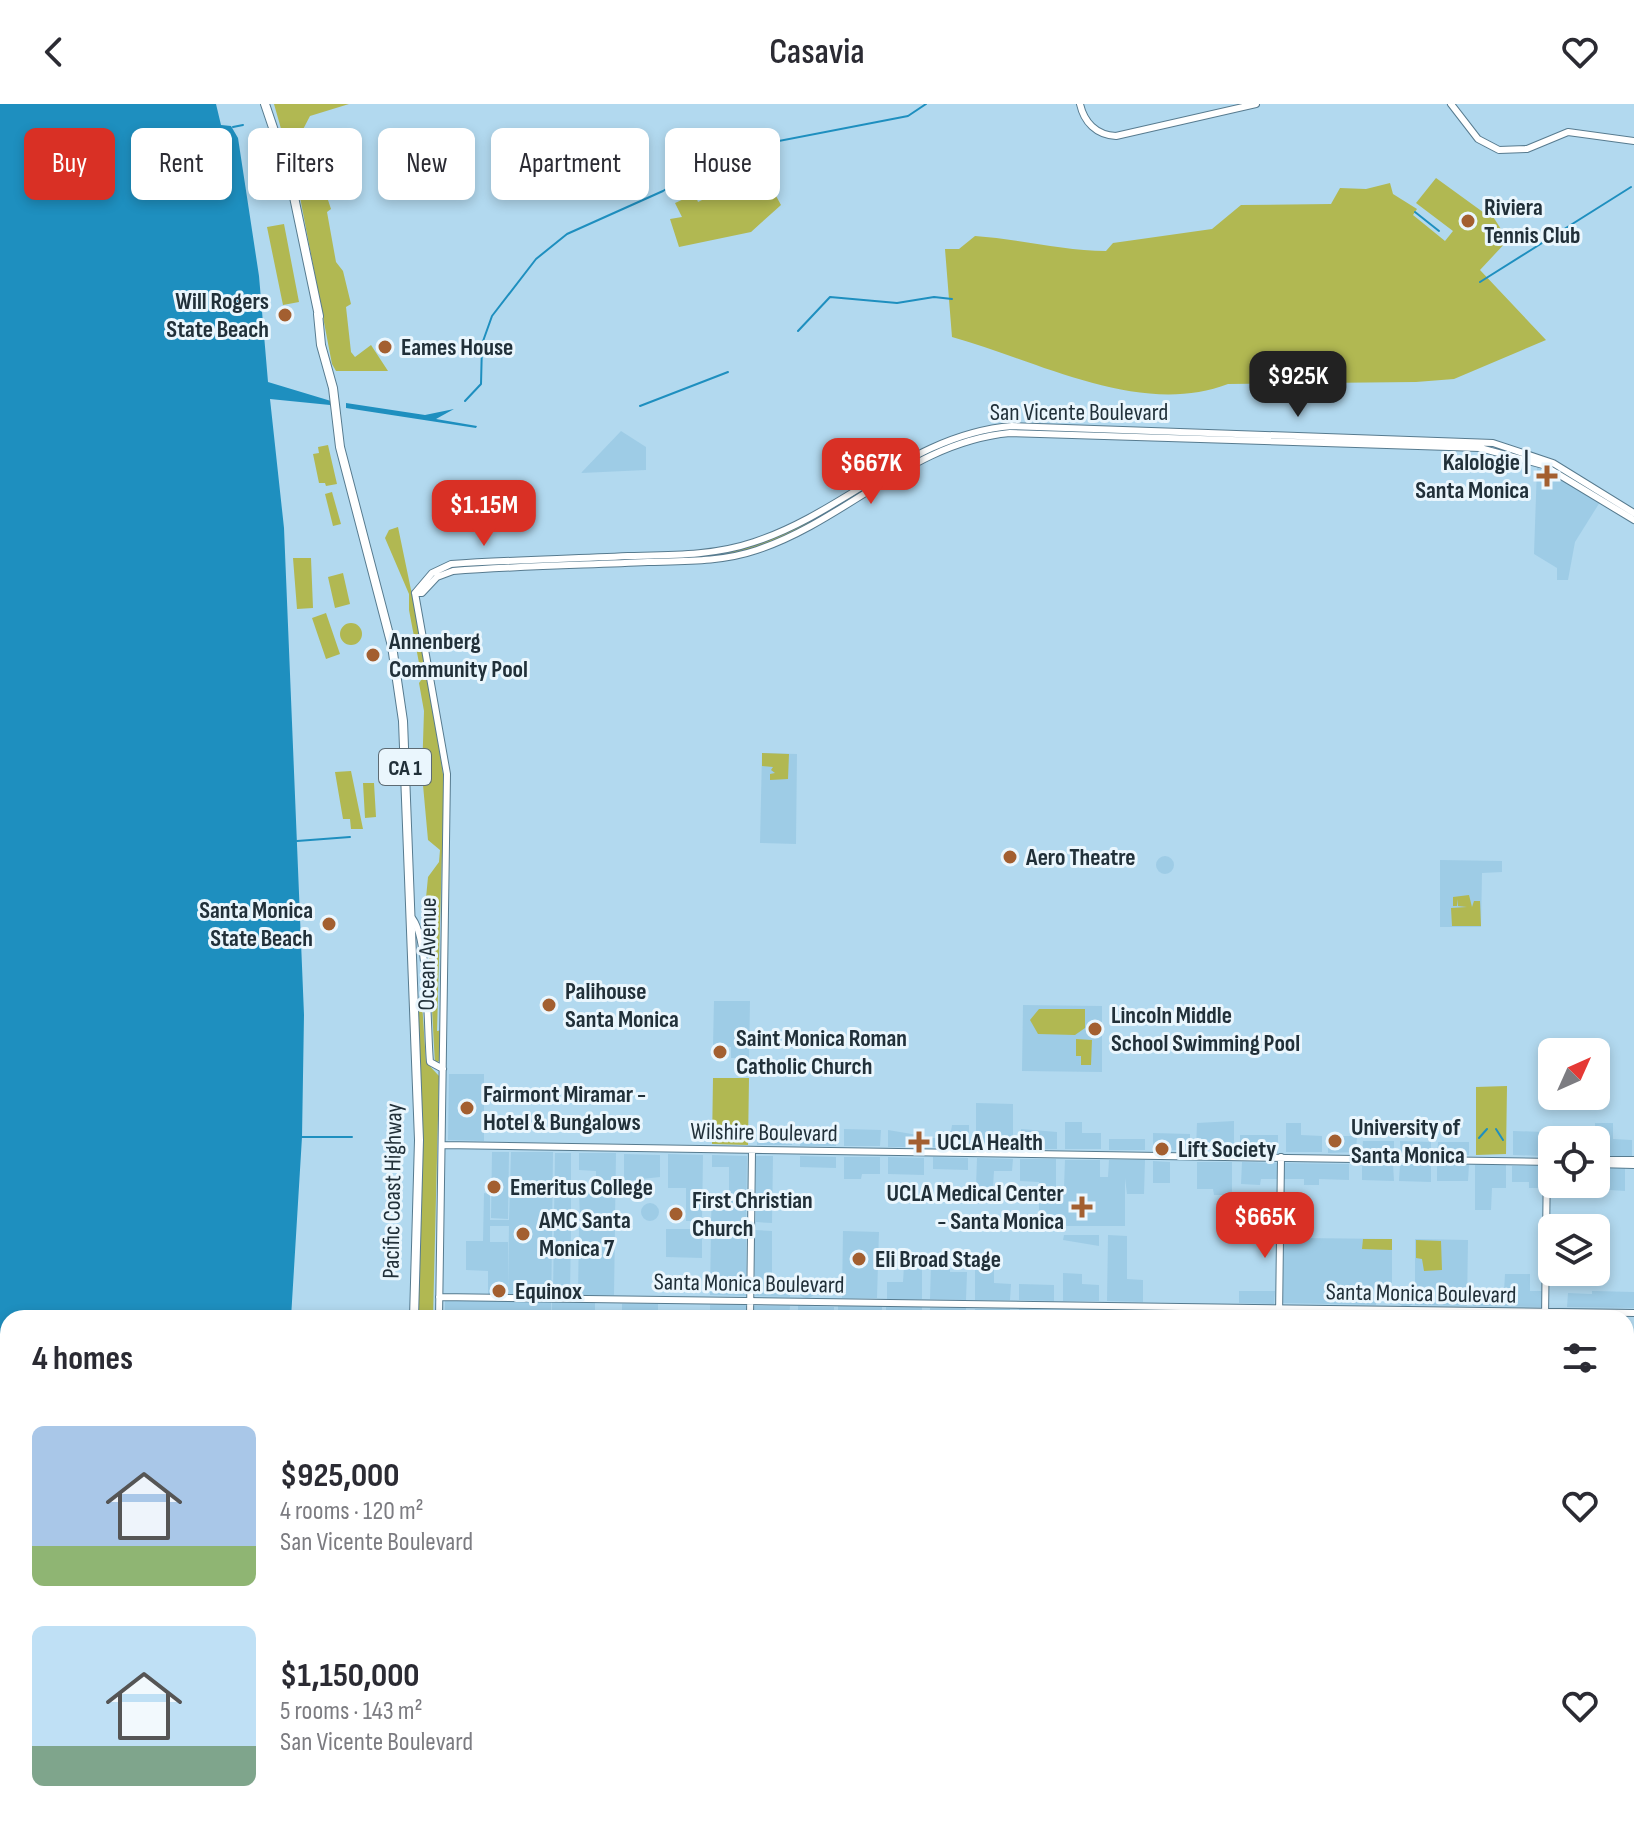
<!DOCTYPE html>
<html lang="en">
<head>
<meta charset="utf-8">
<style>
  body { margin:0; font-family:"Sofia Sans Condensed",sans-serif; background:#f7f7f7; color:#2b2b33; height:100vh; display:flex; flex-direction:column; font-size:30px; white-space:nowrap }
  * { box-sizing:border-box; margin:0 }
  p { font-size:26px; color:#7c7c81 }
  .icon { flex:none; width:44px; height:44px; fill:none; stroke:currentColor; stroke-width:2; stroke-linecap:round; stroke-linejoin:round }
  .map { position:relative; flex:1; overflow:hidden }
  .drawer { position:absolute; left:0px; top:1206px; width:1634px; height:512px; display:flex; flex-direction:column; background:#fff; border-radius:24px 24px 0 0; box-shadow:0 4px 12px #0003 }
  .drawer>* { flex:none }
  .top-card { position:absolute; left:24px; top:24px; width:800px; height:72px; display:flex; gap:16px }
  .needle { width:52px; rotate:45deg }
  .tools { position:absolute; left:1538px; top:934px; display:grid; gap:16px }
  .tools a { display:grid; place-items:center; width:72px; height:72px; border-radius:12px; background:#fff; box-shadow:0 4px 12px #0003; font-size:40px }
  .price { position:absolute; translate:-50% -68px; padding:0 18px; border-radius:16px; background:#d93025; color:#fff; font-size:26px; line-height:52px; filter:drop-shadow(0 2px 4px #0008) }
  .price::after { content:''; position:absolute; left:50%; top:48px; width:24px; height:18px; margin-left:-12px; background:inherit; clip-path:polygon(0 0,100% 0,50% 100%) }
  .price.selected { background:#222; color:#fff }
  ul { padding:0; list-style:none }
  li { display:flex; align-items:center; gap:24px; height:200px; padding:0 32px }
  li span { display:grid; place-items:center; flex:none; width:224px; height:160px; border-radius:12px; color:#555 }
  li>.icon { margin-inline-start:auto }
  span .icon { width:96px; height:96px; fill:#fffc; stroke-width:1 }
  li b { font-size:34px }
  h2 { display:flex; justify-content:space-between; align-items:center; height:96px; padding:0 32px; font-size:34px }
  .chip { padding:0 28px; border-radius:12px; background:#fff; box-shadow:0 4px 12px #0003; font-size:28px; line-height:72px }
  .chip.selected { background:#d93025; color:#fff }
  header { display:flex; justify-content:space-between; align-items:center; height:104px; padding:0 32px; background:#fff; font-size:36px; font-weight:600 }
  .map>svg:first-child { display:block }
  .built { fill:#9ecce6; fill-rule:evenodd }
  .green { fill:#b1b852 }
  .water { fill:#1e8fbf }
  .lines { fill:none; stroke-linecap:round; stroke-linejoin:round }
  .stream { stroke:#1e8fbf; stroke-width:2 }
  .major-casing { stroke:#577b8f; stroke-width:8 }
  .highway-casing { stroke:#577b8f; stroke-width:10 }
  .major { stroke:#fff; stroke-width:6 }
  .highway { stroke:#fff; stroke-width:8 }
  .tram { stroke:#31434d; stroke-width:2 }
  .poi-dot { fill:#a35f30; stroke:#eaf6fd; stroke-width:3 }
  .labels { text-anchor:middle; stroke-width:6; stroke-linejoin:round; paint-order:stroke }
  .shield { fill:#eaf6fd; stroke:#5d6b74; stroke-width:2 }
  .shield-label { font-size:22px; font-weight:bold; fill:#213039 }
  .poi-label { font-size:24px; font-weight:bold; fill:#213039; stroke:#eaf6fd; text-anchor:start }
  .street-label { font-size:24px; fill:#213039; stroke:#eaf6fd }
</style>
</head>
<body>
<header><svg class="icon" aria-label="back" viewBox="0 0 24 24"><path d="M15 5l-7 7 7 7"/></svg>Casavia<svg class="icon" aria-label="heart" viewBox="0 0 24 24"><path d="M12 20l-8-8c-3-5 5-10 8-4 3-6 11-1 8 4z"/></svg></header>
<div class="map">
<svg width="1634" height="1718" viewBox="0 0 1634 1718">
  <rect width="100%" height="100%" fill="#b2d9ef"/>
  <path class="built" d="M621 327 646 343V366L581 369Z
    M1537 363 1600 398 1575 438 1568 476H1557V464L1534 450Z
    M762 649 797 650 796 740 760 739Z
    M1156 761a9 9 0 1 1 18 0a9 9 0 1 1-18 0Z
    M1440 756 1502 757V768L1482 769 1481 823H1440Z
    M714 897H750L749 954H731V943L713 942Z
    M1023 901 1102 902V968L1022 967Z
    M449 970H484V1037L448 1036Z
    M976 999 1013 1000V1045L976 1044Z
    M1234 1017V1047L1196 1045 1197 1019Z
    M1065 1018H1082V1029H1101V1045H1065Z
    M1286 1019H1301V1031L1322 1032V1048H1286Z
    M1595 1019H1613V1035L1632 1036V1054L1596 1053Z
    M952 1021H969V1044L932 1043V1034H943V1027H951Z
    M819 1025H836V1042H800V1031L819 1030Z
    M844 1025 881 1026 880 1042H844Z
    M1021 1025 1057 1028V1045H1021Z
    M888 1026 924 1032V1043H888Z
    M1513 1027 1544 1028V1052L1513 1051Z
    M1153 1029 1190 1030V1046H1153Z
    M757 1030H792V1041H757Z
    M1240 1031H1278V1049L1240 1048Z
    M1328 1032H1357L1356 1048 1328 1049Z
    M1109 1035H1145V1046H1109Z
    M1363 1037H1394V1050L1362 1049Z
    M1400 1037 1431 1038V1051L1401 1049Z
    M1438 1038H1469V1051L1437 1050Z
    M492 1048H509L508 1115 491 1114Z
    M511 1048H553L551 1214H445V1197L488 1196V1167L466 1166V1137H483L484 1089 490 1090V1116H509ZM490 1122H509L508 1188V1138H490Z
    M555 1049H571V1115H554Z
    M579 1049H616L615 1116H580L579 1088H596V1067L579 1066Z
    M624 1050 660 1051V1073L624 1077Z
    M668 1050 703 1051 702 1117H686V1084H668Z
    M712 1051 747 1052 746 1118H711L712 1089H729V1063H712Z
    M756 1052H773L772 1119 756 1118Z
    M800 1052 836 1053V1064L800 1063Z
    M844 1053H880V1070H862L861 1075H844Z
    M888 1053 924 1054V1071L888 1070Z
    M933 1053 968 1054V1066L933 1065Z
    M977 1054 1013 1055 1012 1067H994L993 1083H976Z
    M1020 1055H1056V1083L1064 1084 1065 1056H1100V1073H1108L1109 1056H1145L1144 1090H1127L1125 1074V1122H1039V1078L1020 1077Z
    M1153 1057 1170 1058V1079H1153Z
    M1197 1058H1232V1091H1214L1213 1085H1197Z
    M1242 1058 1277 1059V1075H1261L1260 1081 1241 1080Z
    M1285 1059 1349 1060V1076L1319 1075V1081H1304V1075H1284Z
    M1362 1059 1393 1060 1394 1077 1362 1076Z
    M1400 1060H1431V1078L1399 1077Z
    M1437 1060 1469 1061 1468 1077H1437Z
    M1475 1061H1506V1084H1492L1491 1106H1475Z
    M1512 1062H1543V1084H1529V1078H1512Z
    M1596 1063 1625 1064V1087L1594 1085Z
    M1260 1091H1277L1276 1125H1259Z
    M641 1108a9 9 0 1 1 18 0a9 9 0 1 1-18 0Z
    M1284 1109 1301 1110V1134L1392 1135V1186H1377L1376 1201 1283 1199Z
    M554 1124H571L570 1191 553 1190Z
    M579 1124H615L614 1191H578Z
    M666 1125H702V1154L666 1153Z
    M711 1126 746 1127V1192L710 1191Z
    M755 1126 772 1127V1176L790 1177V1193L755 1192Z
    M843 1127 879 1128 877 1194H842Z
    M1064 1131H1099V1142L1063 1136Z
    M1108 1131 1127 1132V1175L1143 1176V1198L1107 1197Z
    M1415 1135 1468 1136 1467 1202 1415 1201Z
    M904 1162H922V1195H887V1178H903Z
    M931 1162H950V1168H967L966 1196 930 1195Z
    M975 1163H994V1179L1011 1180 1010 1196H975Z
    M1063 1169 1082 1170V1180L1099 1181V1197H1063Z
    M1505 1170H1530V1187H1542L1541 1203 1473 1202 1474 1187H1504Z
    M798 1185a9 9 0 1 1 18 0a9 9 0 1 1-18 0Z
    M1019 1180 1054 1181V1197L1019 1196Z
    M1397 1194a9 9 0 1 1 18 0a9 9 0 1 1-18 0Z
    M1239 1187H1275L1274 1200 1239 1199Z
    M1592 1187 1634 1188V1204L1567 1203 1568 1189 1592 1190Z
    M552 1198 595 1199V1214H552Z
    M838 1199H882V1214H838Z
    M622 1200H658V1214H622Z
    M710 1201H746V1214H710Z
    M754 1202H790L789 1214H754Z
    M798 1202 834 1203V1214H798Z
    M886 1203H922V1214H886Z
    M930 1204H966V1214H930Z
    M975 1205H1010V1214H975Z
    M1019 1205 1054 1206V1214H1019Z
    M1063 1206H1098V1214H1063Z
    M1626 1363H1634V1511L1626 1508Z
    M1084 1710H1223L1246 1715 1247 1710H1325V1718H1083Z"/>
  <path class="green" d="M274 0H349L310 12 298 35 305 38 309 57 329 56 331 73 340 86 326 90 331 105 327 108 336 158 343 167 351 200 346 203 351 248 355 253 371 241 388 267H336L332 260 299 88Z
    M1436 74 1487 111 1490 108 1508 136 1480 166 1546 236 1454 275 1416 278 1228 280C1140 314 1036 256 952 233L945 145H959L975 132C1019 135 1064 147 1106 147L1113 139 1212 125 1241 101 1331 100 1340 84 1366 85 1390 79 1393 90 1417 105 1413 111 1445 137 1453 127 1416 99Z
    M744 75 769 79 781 101 751 128 679 143 670 115 682 113 675 99 695 90 698 98Z
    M284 120 299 198 283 201 267 123Z
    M328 341 337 380 326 382 325 379H319L313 350 319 349 318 343Z
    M887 369 888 372C846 397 768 455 721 451L755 440Z
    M332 388 341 420 333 422 325 390Z
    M398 423 429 573 444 677 437 927 442 926 439 957 435 960 426 794 428 773 439 758 440 746 428 736 422 670 424 607 419 579 422 575 409 506V490L385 434 389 426Z
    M293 454H311L313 504 297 505Z
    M343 469 350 500 335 504 328 473Z
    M326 509 340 550 326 555 312 514Z
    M340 530a11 11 0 1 1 22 0a11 11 0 1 1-22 0Z
    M762 649 789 650 788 675 770 676V670L775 669 771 666 773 663 762 662Z
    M351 667 363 725H351L350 715H343L335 668Z
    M363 679H374L376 713 365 714Z
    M1469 791 1472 803 1474 797H1480L1481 822H1452L1451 804 1467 803 1458 802V795L1457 802H1453V793Z
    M422 899 426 958 439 972 433 1214H418L417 1204 422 1098 417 900Z
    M1039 905H1085V924L1075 931 1038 930 1030 916Z
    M1076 935 1092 936 1091 961H1081V952H1076Z
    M713 974H749L748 1041 712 1040Z
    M1507 982 1506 1050 1476 1051V983Z
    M1363 1135H1392V1146L1362 1145Z
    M1416 1136 1441 1137 1442 1166 1424 1167 1422 1155 1416 1154Z
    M1325 1710H1410L1409 1718H1325Z"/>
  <path class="water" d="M0 0H216L221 21 231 22 238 34 259 172 268 278 331 297 330 301 270 295 284 424 304 911 302 1033 291 1214H8V1710H278L277 1718H0Z
    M346 299 425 311 454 305 436 315 477 322 476 324 346 304Z"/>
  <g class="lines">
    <path class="stream" d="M233 23 243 21
      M1415 108 1439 127
      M1480 178 1631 83
      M798 227 830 193 897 199 934 193 952 195
      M465 297 481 280 482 240 492 212 536 155 567 130 663 87 727 47 908 12 926 0
      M640 302 728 268
      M297 737 350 733
      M1496 1025 1503 1036
      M302 1033H352
      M1479 1034 1487 1025"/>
    <g class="major-casing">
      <path id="major" d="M1080 0C1084 18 1096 31 1116 32L1256 0
        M1451 0 1478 35 1499 46 1527 45 1568 28 1634 37
        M415 489 432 469 451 460C510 456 569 455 628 452 670 451 713 452 754 438 846 408 912 330 1012 322L1493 339 1553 359 1634 409
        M415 489H422L437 473 453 467C518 462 583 461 648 458 685 457 722 458 757 446 847 416 912 338 1010 329L1480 344 1543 361 1634 416
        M415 489 447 670 439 1214
        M411 813C429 829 427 930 430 958L443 965
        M442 1041 1552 1058
        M1598 1056H1634
        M1596 1060 1634 1061
        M439 1193 1634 1209
        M750 1214 752 1046
        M1279 1214 1281 1053
        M1545 1214 1547 1057
        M1626 1510 1634 1513
        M1626 1518 1634 1520
        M1247 1710 1281 1718
        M1414 1710 1416 1718
        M426 1718 427 1710"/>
    </g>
    <g class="highway-casing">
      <path id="highway" d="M265 0 290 74 319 212
        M318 210 321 241 333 284 340 343 392 542 403 617 419 1036 414 1214
        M1626 1681 1634 1686
        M1626 1689 1634 1693
        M745 1710 746 1718"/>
    </g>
    <use href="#major" class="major"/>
    <use href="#highway" class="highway"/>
    <path class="tram" d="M1626 1532 1634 1536"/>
  </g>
  <g class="poi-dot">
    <circle cx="1468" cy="117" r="8"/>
    <circle cx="285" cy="211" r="8"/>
    <circle cx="385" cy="243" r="8"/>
    <path d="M1543 360h8v8h8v8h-8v8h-8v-8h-8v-8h8z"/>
    <circle cx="373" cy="551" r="8"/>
    <circle cx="1010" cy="753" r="8"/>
    <circle cx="329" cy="820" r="8"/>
    <circle cx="549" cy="901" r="8"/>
    <circle cx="1095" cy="925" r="8"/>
    <circle cx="720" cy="948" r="8"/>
    <circle cx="467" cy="1004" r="8"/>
    <circle cx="1335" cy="1037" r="8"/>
    <path d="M915 1026h8v8h8v8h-8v8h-8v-8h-8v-8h8z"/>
    <circle cx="1162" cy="1045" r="8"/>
    <circle cx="494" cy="1083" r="8"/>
    <path d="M1078 1091h8v8h8v8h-8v8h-8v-8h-8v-8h8z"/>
    <circle cx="676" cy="1110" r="8"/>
    <circle cx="523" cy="1130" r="8"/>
    <circle cx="859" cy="1155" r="8"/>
    <circle cx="499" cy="1187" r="8"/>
  </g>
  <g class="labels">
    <rect class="shield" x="379" y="645" width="52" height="36" rx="6"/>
    <g class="shield-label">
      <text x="405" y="671">CA 1</text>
    </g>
    <g class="poi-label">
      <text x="1484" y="111">Riviera<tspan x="1484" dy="28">Tennis Club</tspan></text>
      <text x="269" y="205" text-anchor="end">Will Rogers<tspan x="269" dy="28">State Beach</tspan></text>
      <text x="401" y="251">Eames House</text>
      <text x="1529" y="366" text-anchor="end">Kalologie |<tspan x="1529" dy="28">Santa Monica</tspan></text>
      <text x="389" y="545">Annenberg<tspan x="389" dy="28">Community Pool</tspan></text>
      <text x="1026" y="761">Aero Theatre</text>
      <text x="313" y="814" text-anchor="end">Santa Monica<tspan x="313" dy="28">State Beach</tspan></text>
      <text x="565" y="895">Palihouse<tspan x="565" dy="28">Santa Monica</tspan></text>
      <text x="1111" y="919">Lincoln Middle<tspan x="1111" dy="28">School Swimming Pool</tspan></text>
      <text x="736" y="942">Saint Monica Roman<tspan x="736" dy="28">Catholic Church</tspan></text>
      <text x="483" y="998">Fairmont Miramar -<tspan x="483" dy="28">Hotel &amp; Bungalows</tspan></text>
      <text x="1351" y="1031">University of<tspan x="1351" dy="28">Santa Monica</tspan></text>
      <text x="937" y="1046">UCLA Health</text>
      <text x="1178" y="1053">Lift Society</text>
      <text x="510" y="1091">Emeritus College</text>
      <text x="1064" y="1097" text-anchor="end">UCLA Medical Center<tspan x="1064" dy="28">- Santa Monica</tspan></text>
      <text x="692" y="1104">First Christian<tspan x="692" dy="28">Church</tspan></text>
      <text x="539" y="1124">AMC Santa<tspan x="539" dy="28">Monica 7</tspan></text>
      <text x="875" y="1163">Eli Broad Stage</text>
      <text x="515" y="1195">Equinox</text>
    </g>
    <g class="street-label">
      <text x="1079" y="316">San Vicente Boulevard</text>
      <text transform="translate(427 850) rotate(-89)" y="8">Ocean Avenue</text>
      <text transform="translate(764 1028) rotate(1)" y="8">Wilshire Boulevard</text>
      <text transform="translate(392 1087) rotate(-89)" y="8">Pacific Coast Highway</text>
      <text transform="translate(749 1179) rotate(1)" y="8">Santa Monica Boulevard</text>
      <text transform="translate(1421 1189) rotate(1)" y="8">Santa Monica Boulevard</text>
    </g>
  </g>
</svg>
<div class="tools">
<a><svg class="needle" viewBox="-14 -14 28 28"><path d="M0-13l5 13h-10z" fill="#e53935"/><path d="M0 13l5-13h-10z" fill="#7c7c81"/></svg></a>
<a><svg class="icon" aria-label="locate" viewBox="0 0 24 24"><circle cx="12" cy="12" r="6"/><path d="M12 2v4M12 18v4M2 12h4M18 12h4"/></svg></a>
<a><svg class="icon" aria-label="layers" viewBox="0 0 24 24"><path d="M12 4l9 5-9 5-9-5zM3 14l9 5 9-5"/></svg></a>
</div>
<b class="price selected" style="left:1298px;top:315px">$925K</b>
<b class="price" style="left:871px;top:402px">$667K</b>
<b class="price" style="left:484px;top:444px">$1.15M</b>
<b class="price" style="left:1265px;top:1156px">$665K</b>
<div class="top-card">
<a class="chip selected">Buy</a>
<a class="chip">Rent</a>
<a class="chip">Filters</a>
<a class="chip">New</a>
<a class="chip">Apartment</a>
<a class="chip">House</a>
</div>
<section class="drawer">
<h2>4 homes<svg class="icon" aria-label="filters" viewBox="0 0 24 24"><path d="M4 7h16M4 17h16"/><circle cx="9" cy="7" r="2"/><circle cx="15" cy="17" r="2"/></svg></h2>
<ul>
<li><span style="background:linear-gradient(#a9c7e8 75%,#8fb573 0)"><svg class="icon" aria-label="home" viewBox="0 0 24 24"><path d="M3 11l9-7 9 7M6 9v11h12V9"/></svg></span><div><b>$925,000</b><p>4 rooms · 120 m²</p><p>San Vicente Boulevard</p></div><svg class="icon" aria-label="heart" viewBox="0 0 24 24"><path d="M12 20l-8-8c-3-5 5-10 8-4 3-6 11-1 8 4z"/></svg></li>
<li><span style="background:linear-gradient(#bfe0f5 75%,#7fa58c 0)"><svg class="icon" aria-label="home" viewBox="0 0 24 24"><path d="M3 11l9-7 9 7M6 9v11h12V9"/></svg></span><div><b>$1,150,000</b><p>5 rooms · 143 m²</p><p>San Vicente Boulevard</p></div><svg class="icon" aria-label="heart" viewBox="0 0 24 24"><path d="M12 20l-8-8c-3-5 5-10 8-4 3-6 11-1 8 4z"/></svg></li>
</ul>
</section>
</div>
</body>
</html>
